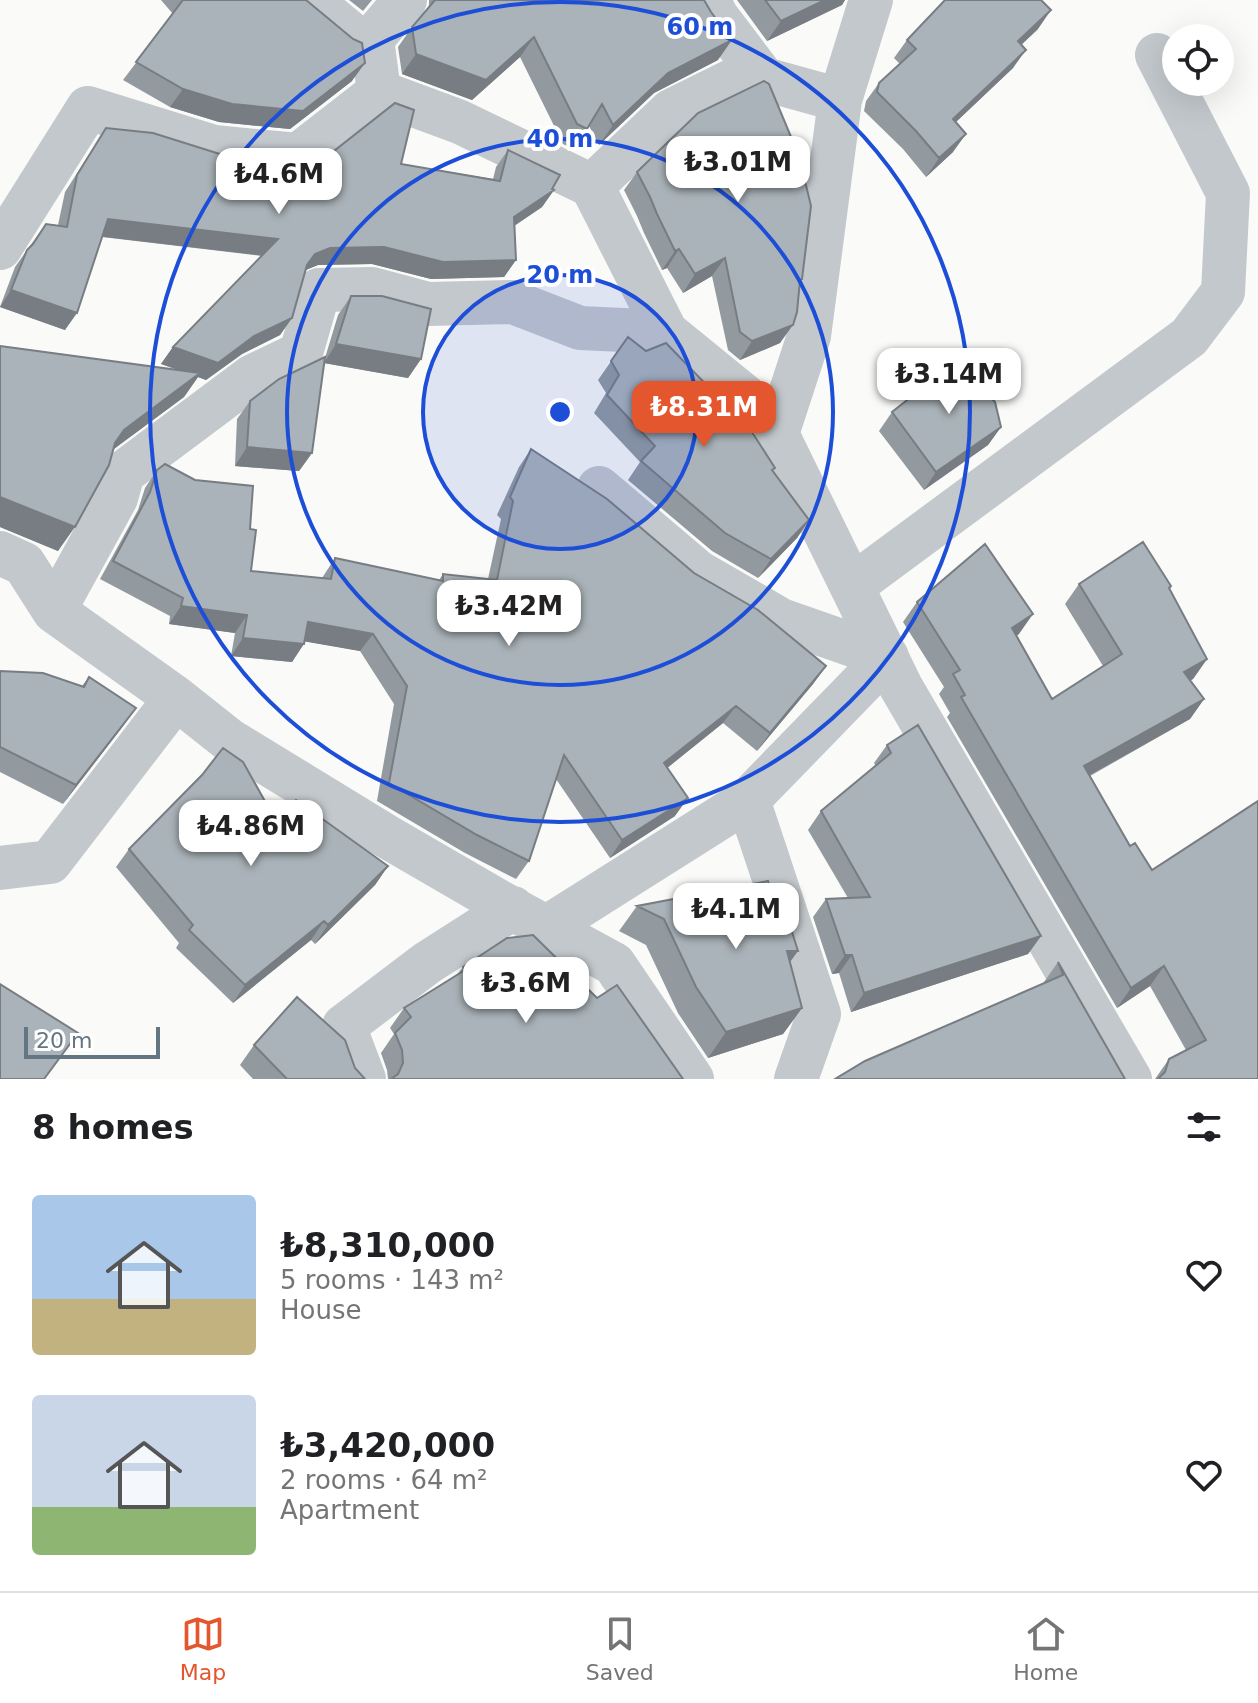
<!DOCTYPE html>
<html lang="en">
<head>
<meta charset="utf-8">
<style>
  body { margin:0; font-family:"DejaVu Sans",sans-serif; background:#f6f6f6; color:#202124; height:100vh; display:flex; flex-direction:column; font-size:30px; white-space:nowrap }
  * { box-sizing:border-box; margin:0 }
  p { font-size:26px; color:#757577 }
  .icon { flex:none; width:44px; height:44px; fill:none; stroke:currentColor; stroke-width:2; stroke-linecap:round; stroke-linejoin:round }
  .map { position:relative; height:1079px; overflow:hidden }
  .drawer { display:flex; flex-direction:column; background:#fff; flex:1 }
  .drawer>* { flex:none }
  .controls { position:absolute; left:1162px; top:24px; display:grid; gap:16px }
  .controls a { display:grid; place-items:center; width:72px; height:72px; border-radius:50%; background:#fff; box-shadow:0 8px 32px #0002; font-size:40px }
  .scale { position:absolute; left:24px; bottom:20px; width:136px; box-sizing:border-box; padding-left:8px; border:4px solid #657683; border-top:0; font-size:22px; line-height:28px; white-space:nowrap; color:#657683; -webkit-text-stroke:6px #fff; paint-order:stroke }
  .price { position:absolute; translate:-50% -68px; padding:0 18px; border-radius:16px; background:#fff; color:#222; font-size:26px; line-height:52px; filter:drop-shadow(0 2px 4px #0008) }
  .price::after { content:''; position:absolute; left:50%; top:48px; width:24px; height:18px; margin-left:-12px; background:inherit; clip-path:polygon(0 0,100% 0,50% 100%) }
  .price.selected { background:#e4572e; color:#fff }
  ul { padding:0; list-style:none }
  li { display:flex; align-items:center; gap:24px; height:200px; padding:0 32px }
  li span { display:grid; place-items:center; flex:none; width:224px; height:160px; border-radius:8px; color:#555 }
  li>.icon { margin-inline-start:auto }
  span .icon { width:96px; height:96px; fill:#fffc; stroke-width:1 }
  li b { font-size:34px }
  h2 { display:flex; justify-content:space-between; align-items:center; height:96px; padding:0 32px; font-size:34px }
  .menu { display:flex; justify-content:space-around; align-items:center; height:112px; border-top:2px solid #e0e0e0; background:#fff; font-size:22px; color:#757577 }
  .menu a { display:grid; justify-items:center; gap:4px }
  .menu .selected { color:#e4572e }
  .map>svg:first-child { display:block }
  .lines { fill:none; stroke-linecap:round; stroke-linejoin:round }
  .minor { stroke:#c3c8cc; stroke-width:44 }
  .wall { fill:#929a9f }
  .shaded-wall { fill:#777d82 }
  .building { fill:#aab3b9; stroke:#777d82; stroke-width:2 }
  .ring { fill:none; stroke:#1d4ed8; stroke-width:4 }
  .centre { fill:#1d4ed8; stroke:#fff; stroke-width:4 }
  .ring-label { font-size:24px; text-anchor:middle; font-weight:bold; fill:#1d4ed8; stroke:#fff; stroke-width:8; stroke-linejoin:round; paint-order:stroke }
</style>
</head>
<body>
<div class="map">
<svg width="1258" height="1079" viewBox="0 0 1258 1079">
  <rect width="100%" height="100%" fill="#fafaf8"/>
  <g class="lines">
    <path class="minor" d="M310 0 356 38 372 39
      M405 0 372 39 379 92 460 122 592 186 666 332
      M708 0 717 17 764 79 840 100
      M871 0 840 100 809 336 777 434 901 687 1130 1079
      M592 186 671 111 756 69
      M0 248 88 108 214 147 298 155 379 92
      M599 488 698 572 781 620 887 657 748 800 819 1014 796 1079
      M0 553 24 564 54 611 176 698 229 740 386 836 498 901 614 964 692 1079
      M852 586 1189 337 1223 292 1228 193 1157 55
      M54 611 116 498 123 473 253 376 301 353 319 290 372 289 428 304 513 302 580 328 666 332 780 425
      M0 868 50 862 176 698
      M547 927 748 800
      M364 1079 344 1026 427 963 513 908"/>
  </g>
  <path class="wall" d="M161 0H306L352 81 290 129 219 122 170 107 123 80 173 14Z
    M349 0H372L363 11Z
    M429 0H704L718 60 654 93 599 145 589 126 573 149 563 144 520 57 472 100 402 74 398 47 412 27 428 8 429 5Z
    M737 0H845L842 5 767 41Z
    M1038 29 1021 45 1013 68 956 122 953 152 926 177 903 149 864 111 866 101 879 83 900 64 894 58 907 40Z
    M106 128 223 155 308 163 401 164 493 179 496 167 508 150 552 189 554 190 542 207 514 226 516 260 504 277 431 279 372 264 318 265 306 270 292 318 280 335 242 354 206 380 198 377 184 397 114 449 58 551 0 527V346L178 370 161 364 173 347 262 256 102 237 65 330 0 307 15 267 27 250 46 224 58 225 65 192Z
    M637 172 799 283 780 343 740 360 728 350 712 276 683 293 667 268 662 270 644 233 637 216 624 190Z
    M351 296 421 359 408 378 324 363 312 453 299 471 235 466 237 419 250 401 325 358 338 315Z
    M628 337 775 468 772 471 809 520 797 538 758 578 712 551 628 480 640 462 594 413 606 393 598 380Z
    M892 412 1001 427 988 445 924 490 879 431Z
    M531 449 694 573 826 666 813 684 757 751 723 723 667 768 675 816 610 858 556 779 529 861 516 879 465 853 377 801 394 704 360 651 305 641 292 662 231 656 235 633 169 624 170 616 100 579 138 510 145 488 157 470 250 529 251 571 322 578 335 558 439 580 443 574 488 579 501 519 497 515 519 467Z
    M1079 584 1171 586 1170 589 1207 659 1193 679 1190 680 1204 699 1190 719 1090 776 1130 846 1152 870 1258 1079H1155L1169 1059 1186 1050 1150 986 1117 1008 947 717 950 713 939 694 944 687 903 622 917 602 1019 634 1016 636 1052 699 1103 666 1065 604Z
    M0 671 82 686 89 677 123 726 63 804 0 772Z
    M887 745 1041 936 1028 954 851 1012 839 973 832 974 813 917 826 899 848 898 808 830 821 811 876 766 874 763Z
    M276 821 388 866 375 885 315 944 311 940 233 1003 176 948 179 943 116 867 129 849Z
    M637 906 790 963 802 1008 783 1034 708 1058 678 1013 646 945 619 931Z
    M1058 962 1125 1079 1045 983 1044 982Z
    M463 967 597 998 683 1079H388L387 1070 381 1053 394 1034 390 1028 404 1008 457 975Z
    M254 1045 355 1068 365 1079H253L240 1065Z"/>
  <path class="shaded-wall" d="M825 0H845L842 5 767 41 781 21Z
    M1051 10 1038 29 1005 60 1018 41Z
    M534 37 520 57 472 100 402 74 416 54Z
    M732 40 718 60 654 93 599 145 613 125 668 73Z
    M1026 50 1013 68 940 137 953 119Z
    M365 63 352 81 290 129 219 122 170 107 183 89Z
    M966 134 953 152 926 177 939 158Z
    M554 190 542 207 502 234 514 217Z
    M108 219 278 239 266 256 96 236Z
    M384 247 516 260 504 277 431 279 372 264 318 265 303 271 315 254 330 248Z
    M679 249 667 268 662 270 675 251Z
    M725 258 712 276 683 293 695 274Z
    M11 290 77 313 65 330 0 307Z
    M292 318 280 335 242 354 206 380 198 377 184 397 107 454 124 430 196 376 161 364 173 347Z
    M793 325 780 343 740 360 752 341Z
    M336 344 421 359 408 378 324 363Z
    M1001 427 988 445 924 490 936 472Z
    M247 447 312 453 299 471 235 466Z
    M0 497 75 527 58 551 0 527Z
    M809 520 797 538 758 578 771 559Z
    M181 606 247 615 235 633 169 624Z
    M1033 614 1019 634 998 648 1012 628Z
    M308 622 373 634 360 651 296 640Z
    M243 638 304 644 292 662 231 656Z
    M1207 659 1193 679 1170 692 1184 672Z
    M826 666 813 684 757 751 770 733Z
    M1204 699 1190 719 1070 786 1084 766Z
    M736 706 723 723 651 781 664 763Z
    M136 708 123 726 63 804 76 785Z
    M688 798 675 816 610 858 622 840Z
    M388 866 375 885 315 944 328 925Z
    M324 921 311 940 233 1003 245 985Z
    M1041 936 1028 954 851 1012 864 993Z
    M787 951H798L780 976Z
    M845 955H852L839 973 832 974Z
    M1164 966 1150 986 1117 1008 1131 988Z
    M802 1008 783 1034 708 1058 726 1032Z"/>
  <path class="building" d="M183 0H306L353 39 362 43 365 63 303 111 232 104 183 89 136 62Z
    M435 0H704L711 12 732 40 668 73 613 125 602 104 587 129 577 124 534 37 486 80 416 54 412 27Z
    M765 0H825L781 21Z
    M945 0H1041L1051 10 1018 41 1026 50 953 119 966 134 939 158 916 131 877 92 879 83 916 49 907 40Z
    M764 81 769 84 799 156 811 206 802 279 800 280 797 312 793 325 752 341 740 332 725 258 695 274 679 249 675 251 657 214 650 197 637 172 698 113Z
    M395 103 414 110 401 164 500 181 508 150 560 175 552 189 554 190 514 217 516 260 443 262 384 247 330 248 315 254 307 265 292 318 254 336 218 363 173 347 278 239 108 219 77 313 11 290 27 250 33 244 46 224 67 227 77 175 106 128 153 133 223 155 308 163 325 158Z
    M351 296H382L431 309 421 359 336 344Z
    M628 337 646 351 666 343 752 432 775 468 772 470 809 520 771 559 725 533 641 461 655 446 607 395 619 375 611 361Z
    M0 346 200 373 124 430 115 443 109 465 75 527 0 497Z
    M325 357 312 453 247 447 250 401 279 379Z
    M958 360 995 402 1001 427 936 472 892 412Z
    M531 449 607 499 694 573 758 610 826 666 770 733 736 706 664 763 688 798 622 840 564 755 529 861 477 835 389 783 407 686 373 634 308 622 304 644 243 638 247 615 181 606 183 598 113 561 150 492 157 470 165 464 195 480 253 486 250 529 256 530 251 571 331 579 335 558 443 581V574L497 580 513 501 510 497Z
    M1143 542 1171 586 1169 588 1207 659 1184 672 1204 699 1084 766 1130 846 1135 843 1152 870 1258 801V1079H1158L1165 1072 1169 1059 1206 1040 1164 966 1131 988 961 697 965 695 953 674 960 670 917 602 985 544 1033 614 1012 628 1052 699 1122 654 1079 584Z
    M0 671 43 673 84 687 89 677 136 708 76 785 0 747Z
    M918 725 1041 936 864 993 852 955H845L826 899 870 897 821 811 891 753 887 745Z
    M223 748 243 762 276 821 296 800 388 866 328 925 324 921 245 985 189 930 193 925 129 849 202 775Z
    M768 881 772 894H780L798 951H787L802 1008 726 1032 696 987 664 919 637 906Z
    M533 935 597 998 617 985 683 1079H391L398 1074 403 1063 402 1050 395 1033 411 1017 404 1008 465 970 463 967 507 938Z
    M1058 962 1125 1079H835L865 1061 1063 975Z
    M0 984 78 1033 44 1079H0Z
    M297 997 345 1040 355 1068 365 1079H287L254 1045Z"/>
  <circle cx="560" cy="412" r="137" fill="#1d4ed8" fill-opacity=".12"/>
  <g class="ring">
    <circle cx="560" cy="412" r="137"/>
    <circle cx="560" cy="412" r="273"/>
    <circle cx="560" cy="412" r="410"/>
  </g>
  <circle cx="560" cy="412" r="12" class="centre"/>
  <g class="ring-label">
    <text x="700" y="35">60 m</text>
    <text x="560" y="147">40 m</text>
    <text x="560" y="283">20 m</text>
  </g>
</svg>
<div class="controls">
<a><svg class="icon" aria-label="locate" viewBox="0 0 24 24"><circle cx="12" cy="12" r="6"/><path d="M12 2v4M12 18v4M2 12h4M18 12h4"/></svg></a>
</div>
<div class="scale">20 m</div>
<b class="price" style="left:738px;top:204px">₺3.01M</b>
<b class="price" style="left:279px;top:216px">₺4.6M</b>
<b class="price" style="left:949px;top:416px">₺3.14M</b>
<b class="price selected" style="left:704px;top:449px">₺8.31M</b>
<b class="price" style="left:509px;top:648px">₺3.42M</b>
<b class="price" style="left:251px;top:868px">₺4.86M</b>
<b class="price" style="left:736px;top:951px">₺4.1M</b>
<b class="price" style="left:526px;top:1025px">₺3.6M</b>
</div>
<section class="drawer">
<h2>8 homes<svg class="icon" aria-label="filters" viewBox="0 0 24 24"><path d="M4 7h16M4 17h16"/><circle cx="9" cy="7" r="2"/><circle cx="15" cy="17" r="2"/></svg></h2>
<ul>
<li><span style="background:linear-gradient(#a9c7e8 65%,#c2b280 0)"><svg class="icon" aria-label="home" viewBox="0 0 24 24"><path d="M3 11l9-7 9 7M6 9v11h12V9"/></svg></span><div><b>₺8,310,000</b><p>5 rooms · 143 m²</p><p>House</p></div><svg class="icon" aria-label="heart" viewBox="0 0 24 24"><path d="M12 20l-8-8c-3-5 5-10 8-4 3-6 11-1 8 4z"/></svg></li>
<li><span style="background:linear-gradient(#c9d6e8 70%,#8fb573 0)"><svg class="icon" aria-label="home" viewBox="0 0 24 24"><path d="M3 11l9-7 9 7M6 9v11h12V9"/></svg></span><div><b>₺3,420,000</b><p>2 rooms · 64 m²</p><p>Apartment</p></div><svg class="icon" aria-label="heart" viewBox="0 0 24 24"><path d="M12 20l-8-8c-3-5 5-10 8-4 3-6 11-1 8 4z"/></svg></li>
</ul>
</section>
<nav class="menu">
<a class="selected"><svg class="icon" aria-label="map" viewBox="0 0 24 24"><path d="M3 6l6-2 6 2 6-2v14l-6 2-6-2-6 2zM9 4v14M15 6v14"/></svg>Map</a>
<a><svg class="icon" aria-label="saved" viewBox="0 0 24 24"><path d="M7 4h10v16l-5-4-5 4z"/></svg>Saved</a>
<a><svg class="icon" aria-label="home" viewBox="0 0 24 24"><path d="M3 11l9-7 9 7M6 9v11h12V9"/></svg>Home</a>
</nav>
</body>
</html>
